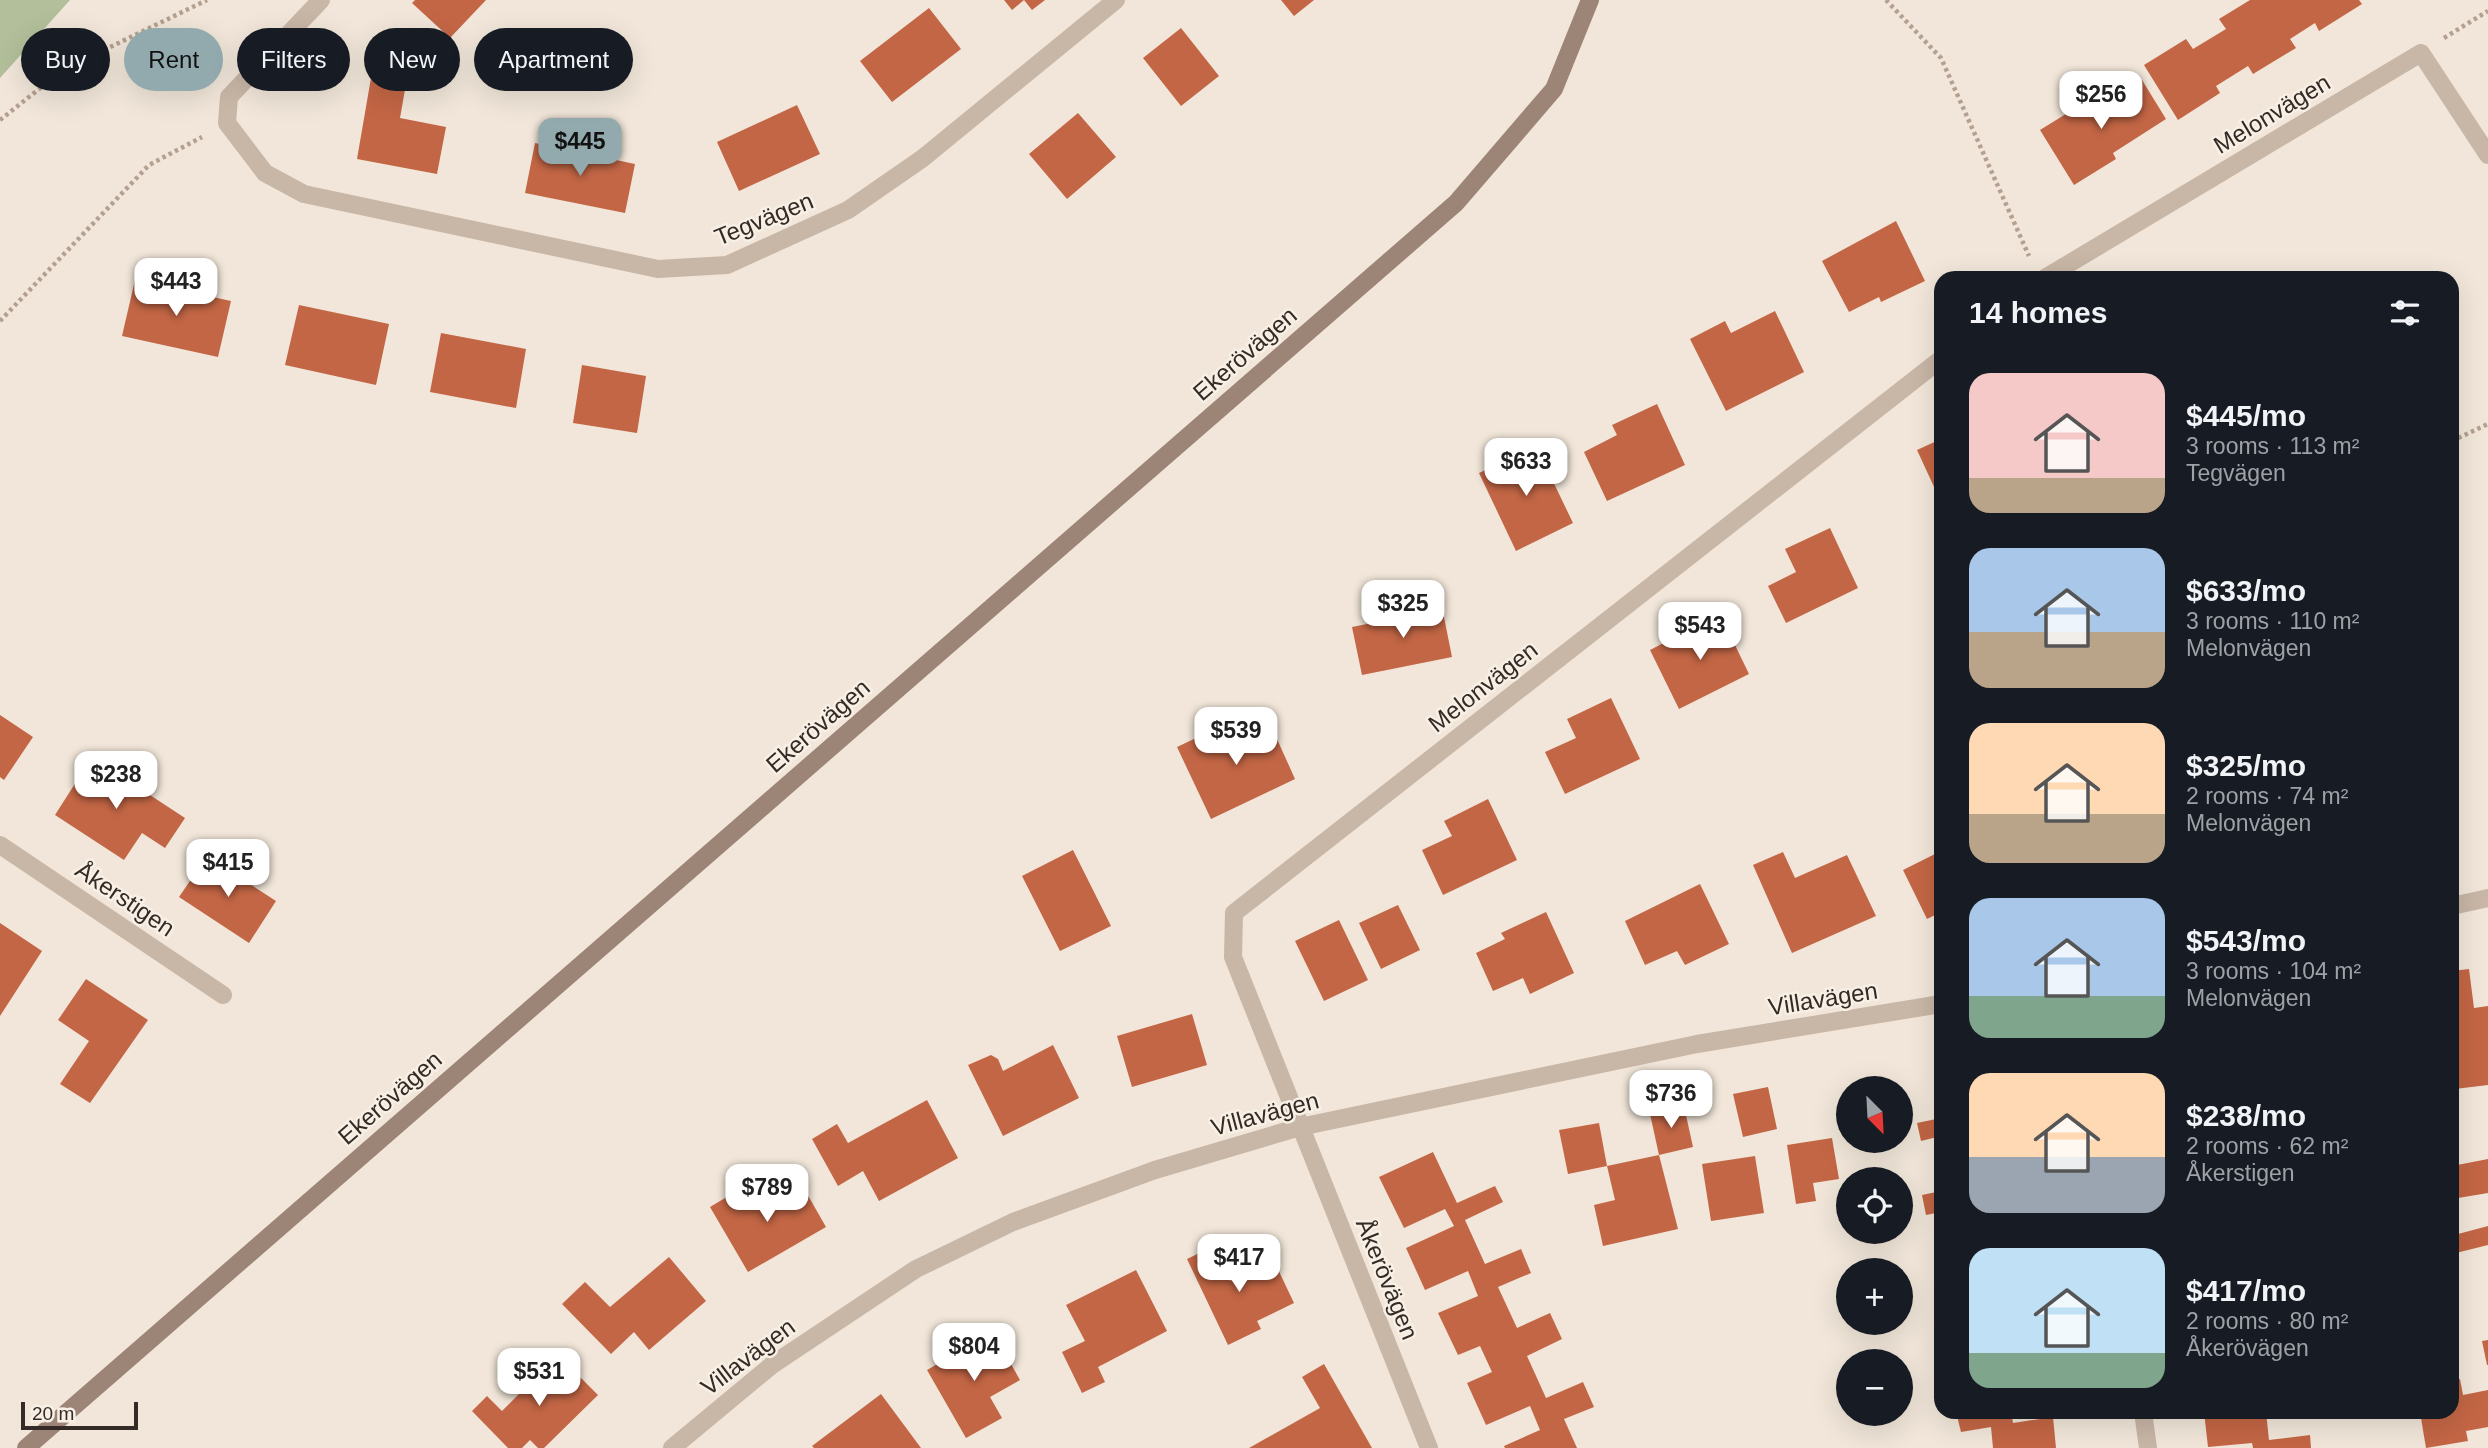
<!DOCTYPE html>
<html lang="en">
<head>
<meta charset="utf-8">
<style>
  body { margin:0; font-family:Helvetica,sans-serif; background:#20242c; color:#f1f3f6; height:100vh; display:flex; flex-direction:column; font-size:26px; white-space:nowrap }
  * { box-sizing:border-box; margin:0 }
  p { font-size:23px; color:#9ea1a6 }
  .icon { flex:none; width:38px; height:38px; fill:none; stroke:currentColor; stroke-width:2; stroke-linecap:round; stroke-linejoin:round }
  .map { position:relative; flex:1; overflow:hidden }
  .panel { position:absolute; left:1934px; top:271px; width:525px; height:1148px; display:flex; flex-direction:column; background:#171b24; border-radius:21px; box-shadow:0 7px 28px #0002 }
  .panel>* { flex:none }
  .top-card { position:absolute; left:21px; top:28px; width:665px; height:63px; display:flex; gap:14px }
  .needle { width:46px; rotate:156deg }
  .fabs { position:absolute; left:1836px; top:1076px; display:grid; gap:14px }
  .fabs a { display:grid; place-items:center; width:77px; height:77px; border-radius:50%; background:#171b24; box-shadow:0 7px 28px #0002; font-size:35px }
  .scale { position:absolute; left:21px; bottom:18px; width:117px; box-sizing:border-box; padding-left:7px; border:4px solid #342b27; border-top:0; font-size:19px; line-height:24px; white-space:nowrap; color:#342b27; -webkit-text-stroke:5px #f8f0e5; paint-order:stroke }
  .price { position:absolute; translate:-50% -60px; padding:0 16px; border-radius:14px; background:#fff; color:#222; font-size:23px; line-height:46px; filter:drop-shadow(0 2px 4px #0008) }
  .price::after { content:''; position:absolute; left:50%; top:42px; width:21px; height:16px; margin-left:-10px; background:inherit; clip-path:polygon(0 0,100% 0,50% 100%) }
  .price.on { background:#92aaad; color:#111 }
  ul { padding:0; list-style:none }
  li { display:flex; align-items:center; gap:21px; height:175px; padding:0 35px }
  li span { display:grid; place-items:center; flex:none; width:196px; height:140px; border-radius:21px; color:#555 }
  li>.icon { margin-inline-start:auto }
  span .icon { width:84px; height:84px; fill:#fffc; stroke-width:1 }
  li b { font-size:30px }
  h2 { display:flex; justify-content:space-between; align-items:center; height:84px; padding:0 35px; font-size:30px }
  .pill { padding:0 24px; border-radius:32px; background:#171b24; box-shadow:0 7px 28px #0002; font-size:24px; line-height:63px }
  .pill.on { background:#92aaad; color:#111 }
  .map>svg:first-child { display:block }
  .green { fill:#b2bf9a }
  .building { fill:#c36645 }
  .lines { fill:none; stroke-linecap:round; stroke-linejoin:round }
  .path { stroke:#b4a090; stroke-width:4.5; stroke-dasharray:3.5 3.5; stroke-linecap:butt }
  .street { stroke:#c8b6a6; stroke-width:18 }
  .secondary { stroke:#9c8577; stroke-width:18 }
  .labels { text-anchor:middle; stroke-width:5; stroke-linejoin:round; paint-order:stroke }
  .street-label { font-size:24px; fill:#342b27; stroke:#f8f0e5 }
</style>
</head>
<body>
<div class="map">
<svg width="2488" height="1448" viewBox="0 0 2488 1448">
  <rect width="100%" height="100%" fill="#f1e6d9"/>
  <path class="green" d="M0 0H70L0 78Z"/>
  <path class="building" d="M415 0H486L450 38 412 3Z
    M1004 0H1045L1032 10 1024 0 1012 10Z
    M1281 0H1314L1294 16Z
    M2250 0H2359L2362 4 2319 31 2315 23 2290 39 2296 48 2253 74 2248 66 2216 86 2220 93 2178 120 2144 65 2186 39 2193 49 2226 29 2219 19Z
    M929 8 961 49 892 102 860 61Z
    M1181 28 1219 76 1181 106 1143 58Z
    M371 78 406 84 400 118 446 127 437 174 357 159Z
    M2142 80 2166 119 2113 153 2116 159 2074 185 2040 130 2082 104 2088 114Z
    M797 105 820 154 739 191 717 142Z
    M1078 113 1116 157 1067 199 1029 154Z
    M535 143 635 164 625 213 525 193Z
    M1896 221 1925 281 1881 302 1879 297 1849 312 1822 261Z
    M135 280 231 301 218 357 122 336Z
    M299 305 389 324 376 385 285 365Z
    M1775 311 1804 372 1726 411 1690 339 1725 321 1731 333Z
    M441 333 526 349 516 408 430 392Z
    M582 365 646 376 637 433 573 423Z
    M1657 404 1685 465 1607 501 1584 452 1617 435 1612 425Z
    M1941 439V502L1917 450Z
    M1536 446 1573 523 1516 551 1479 473Z
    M1830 528 1858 588 1786 623 1768 586 1796 572 1785 549Z
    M1441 602 1452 657 1362 675 1352 627 1402 617 1401 609Z
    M1720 614 1749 674 1679 709 1650 650Z
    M1611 698 1640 759 1565 794 1545 752 1576 738 1567 719Z
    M0 715 33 737 4 780 0 777Z
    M1268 719 1295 779 1211 819 1177 747 1215 729 1220 741Z
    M92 757 185 818 165 848 142 833 124 860 55 815Z
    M1488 799 1517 860 1443 895 1422 850 1452 836 1444 821Z
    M1073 850 1111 926 1060 951 1022 876Z
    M1941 851V912L1927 919 1903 870Z
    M1783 852 1795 878 1847 855 1876 916 1792 953 1753 865Z
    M207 856 276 901 249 943 179 897Z
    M1700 884 1729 944 1685 965 1677 951 1645 965 1625 921Z
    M1398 905 1420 950 1381 969 1359 923Z
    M1546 912 1574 973 1530 994 1523 978 1493 991 1476 953 1505 939 1501 933Z
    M1339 920 1368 980 1324 1001 1295 941Z
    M0 923 42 951 0 1016Z
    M2469 969 2474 1008 2488 1006V1085L2455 1089 2452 1071V971Z
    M86 979 148 1020 90 1103 60 1084 89 1041 58 1020Z
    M1192 1014 1207 1065 1132 1087 1117 1036Z
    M1053 1045 1079 1098 1003 1136 968 1065 991 1055 998 1059 1003 1071Z
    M1768 1087 1777 1129 1743 1137 1733 1094Z
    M927 1100 958 1158 879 1201 863 1171 838 1186 812 1139 837 1124 848 1143Z
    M1684 1106 1693 1147 1659 1155 1650 1114Z
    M1941 1118V1136L1921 1141 1917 1123Z
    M1599 1123 1607 1166 1568 1174 1559 1130Z
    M1832 1138 1839 1179 1813 1183 1816 1201 1796 1204 1787 1145Z
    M1433 1152 1457 1203 1495 1186 1503 1202 1465 1220 1485 1264 1521 1249 1531 1273 1498 1287 1517 1328 1550 1313 1562 1339 1527 1356 1546 1398 1583 1382 1594 1407 1564 1419 1577 1448H1505L1504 1446 1540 1430 1530 1406 1486 1425 1467 1383 1492 1372 1480 1346 1458 1355 1438 1313 1478 1296 1468 1271 1425 1290 1406 1248 1454 1226 1445 1209 1404 1228 1379 1177Z
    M1659 1155 1678 1229 1603 1246 1594 1205 1615 1200 1607 1166Z
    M1755 1156 1764 1213 1711 1221 1702 1164Z
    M2488 1159V1193L2452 1199V1166Z
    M802 1185 826 1227 748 1272 710 1207 745 1186 759 1210Z
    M1941 1191V1212L1926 1215 1922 1195Z
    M2452 1203 2458 1234 2488 1226V1245L2452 1254Z
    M1214 1246 1230 1281 1274 1261 1294 1303 1257 1321 1261 1329 1228 1345 1187 1259Z
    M669 1257 706 1301 649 1350 634 1332 611 1354 562 1304 585 1282 610 1307Z
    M1941 1267V1285L1937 1286 1934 1268Z
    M1136 1270 1167 1331 1098 1367 1105 1382 1082 1393 1062 1352 1085 1341 1066 1305Z
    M993 1332 1020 1380 990 1397 1002 1418 966 1438 927 1370Z
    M2488 1340V1365H2487L2482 1341Z
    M558 1355 598 1395 544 1448H538L530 1440 522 1448H508L472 1411 487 1396 502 1411Z
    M1324 1364 1372 1448H1249L1320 1408 1302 1377Z
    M2460 1379 2463 1395 2488 1390V1427L2466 1431 2468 1441 2426 1448 2420 1412H2452V1381Z
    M881 1394 921 1448H814L812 1446Z
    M1976 1412H2011L2013 1423 2053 1417 2056 1448H1993L1991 1427 1961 1432 1957 1416Z
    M2204 1412H2266L2269 1440 2310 1435 2311 1448H2253L2252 1443 2208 1447Z"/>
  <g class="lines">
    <path class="path" d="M1886 0 1941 58 2029 256
      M2444 38 2488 11
      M0 120 63 70 207 0
      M0 321 149 165 202 137
      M2452 441 2488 424"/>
    <path class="street" d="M321 0 229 97 227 123 265 173 304 194 658 269 727 265 848 210 923 158 1116 0
      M2045 278 2421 53 2488 155
      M0 845 223 995
      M2452 906 2488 898
      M2143 1412 2148 1448
      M672 1448 772 1365 916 1269 1013 1222 1155 1170 1300 1127 1697 1044 1941 1004
      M1429 1448 1233 957 1234 913 1941 359"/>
    <path class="secondary" d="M26 1448 1456 203 1554 89 1590 0"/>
  </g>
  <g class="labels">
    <g class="street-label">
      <text transform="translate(2272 114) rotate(-31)" y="8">Melonvägen</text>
      <text transform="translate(764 219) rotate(-22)" y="8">Tegvägen</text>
      <text transform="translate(1245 354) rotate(-41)" y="8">Ekerövägen</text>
      <text transform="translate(1483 687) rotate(-38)" y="8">Melonvägen</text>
      <text transform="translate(818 726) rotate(-41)" y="8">Ekerövägen</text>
      <text transform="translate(125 899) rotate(34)" y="8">Åkerstigen</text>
      <text transform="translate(1823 999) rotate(-9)" y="8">Villavägen</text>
      <text transform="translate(390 1098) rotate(-41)" y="8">Ekerövägen</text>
      <text transform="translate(1265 1114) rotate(-15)" y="8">Villavägen</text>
      <text transform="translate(1387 1279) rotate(68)" y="8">Åkerövägen</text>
      <text transform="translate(748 1357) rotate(-37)" y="8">Villavägen</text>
    </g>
  </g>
</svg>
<div class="fabs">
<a><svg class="needle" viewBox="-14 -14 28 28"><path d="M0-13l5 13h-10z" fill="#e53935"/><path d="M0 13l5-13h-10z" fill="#9ea1a6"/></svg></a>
<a><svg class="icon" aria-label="locate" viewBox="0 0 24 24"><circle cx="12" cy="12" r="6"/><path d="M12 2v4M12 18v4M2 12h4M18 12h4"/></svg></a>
<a>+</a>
<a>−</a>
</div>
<div class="scale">20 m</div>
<b class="price" style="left:2101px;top:131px">$256</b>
<b class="price on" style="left:580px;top:178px">$445</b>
<b class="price" style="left:176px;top:318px">$443</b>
<b class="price" style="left:1526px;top:498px">$633</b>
<b class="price" style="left:1403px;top:640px">$325</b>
<b class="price" style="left:1700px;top:662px">$543</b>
<b class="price" style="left:1236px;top:767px">$539</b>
<b class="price" style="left:116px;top:811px">$238</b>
<b class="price" style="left:228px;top:899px">$415</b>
<b class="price" style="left:1671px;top:1130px">$736</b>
<b class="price" style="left:767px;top:1224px">$789</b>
<b class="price" style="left:1239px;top:1294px">$417</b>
<b class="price" style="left:974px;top:1383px">$804</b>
<b class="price" style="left:539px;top:1408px">$531</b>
<div class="top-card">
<a class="pill">Buy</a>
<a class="pill on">Rent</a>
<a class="pill">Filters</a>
<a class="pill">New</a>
<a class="pill">Apartment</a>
</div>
<section class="panel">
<h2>14 homes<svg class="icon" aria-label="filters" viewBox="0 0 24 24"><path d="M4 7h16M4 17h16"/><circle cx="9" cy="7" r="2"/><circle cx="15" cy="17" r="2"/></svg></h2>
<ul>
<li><span style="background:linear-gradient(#f6c9c9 75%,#b9a48a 0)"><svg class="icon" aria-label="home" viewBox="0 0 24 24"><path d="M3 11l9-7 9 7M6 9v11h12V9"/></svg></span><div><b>$445/mo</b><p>3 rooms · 113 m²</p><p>Tegvägen</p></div></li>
<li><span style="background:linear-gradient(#a9c7e8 60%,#b9a48a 0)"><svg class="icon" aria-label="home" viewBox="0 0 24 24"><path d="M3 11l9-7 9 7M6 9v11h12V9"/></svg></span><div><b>$633/mo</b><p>3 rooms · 110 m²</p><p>Melonvägen</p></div></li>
<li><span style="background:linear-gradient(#ffd9b3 65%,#b9a48a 0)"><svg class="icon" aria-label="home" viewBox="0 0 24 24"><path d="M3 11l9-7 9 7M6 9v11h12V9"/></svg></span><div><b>$325/mo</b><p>2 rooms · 74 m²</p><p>Melonvägen</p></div></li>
<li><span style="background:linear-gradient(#a9c7e8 70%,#7fa58c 0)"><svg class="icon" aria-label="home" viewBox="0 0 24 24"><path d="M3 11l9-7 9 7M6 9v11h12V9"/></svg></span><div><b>$543/mo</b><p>3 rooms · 104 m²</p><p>Melonvägen</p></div></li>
<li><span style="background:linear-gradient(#ffd9b3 60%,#9aa5b1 0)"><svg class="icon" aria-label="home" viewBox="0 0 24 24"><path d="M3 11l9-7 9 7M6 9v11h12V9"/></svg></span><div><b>$238/mo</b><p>2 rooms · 62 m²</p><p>Åkerstigen</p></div></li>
<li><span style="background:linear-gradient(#bfe0f5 75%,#7fa58c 0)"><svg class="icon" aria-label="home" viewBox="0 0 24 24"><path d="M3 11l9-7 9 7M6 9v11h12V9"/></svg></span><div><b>$417/mo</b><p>2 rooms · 80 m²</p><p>Åkerövägen</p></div></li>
</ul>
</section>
</div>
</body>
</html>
